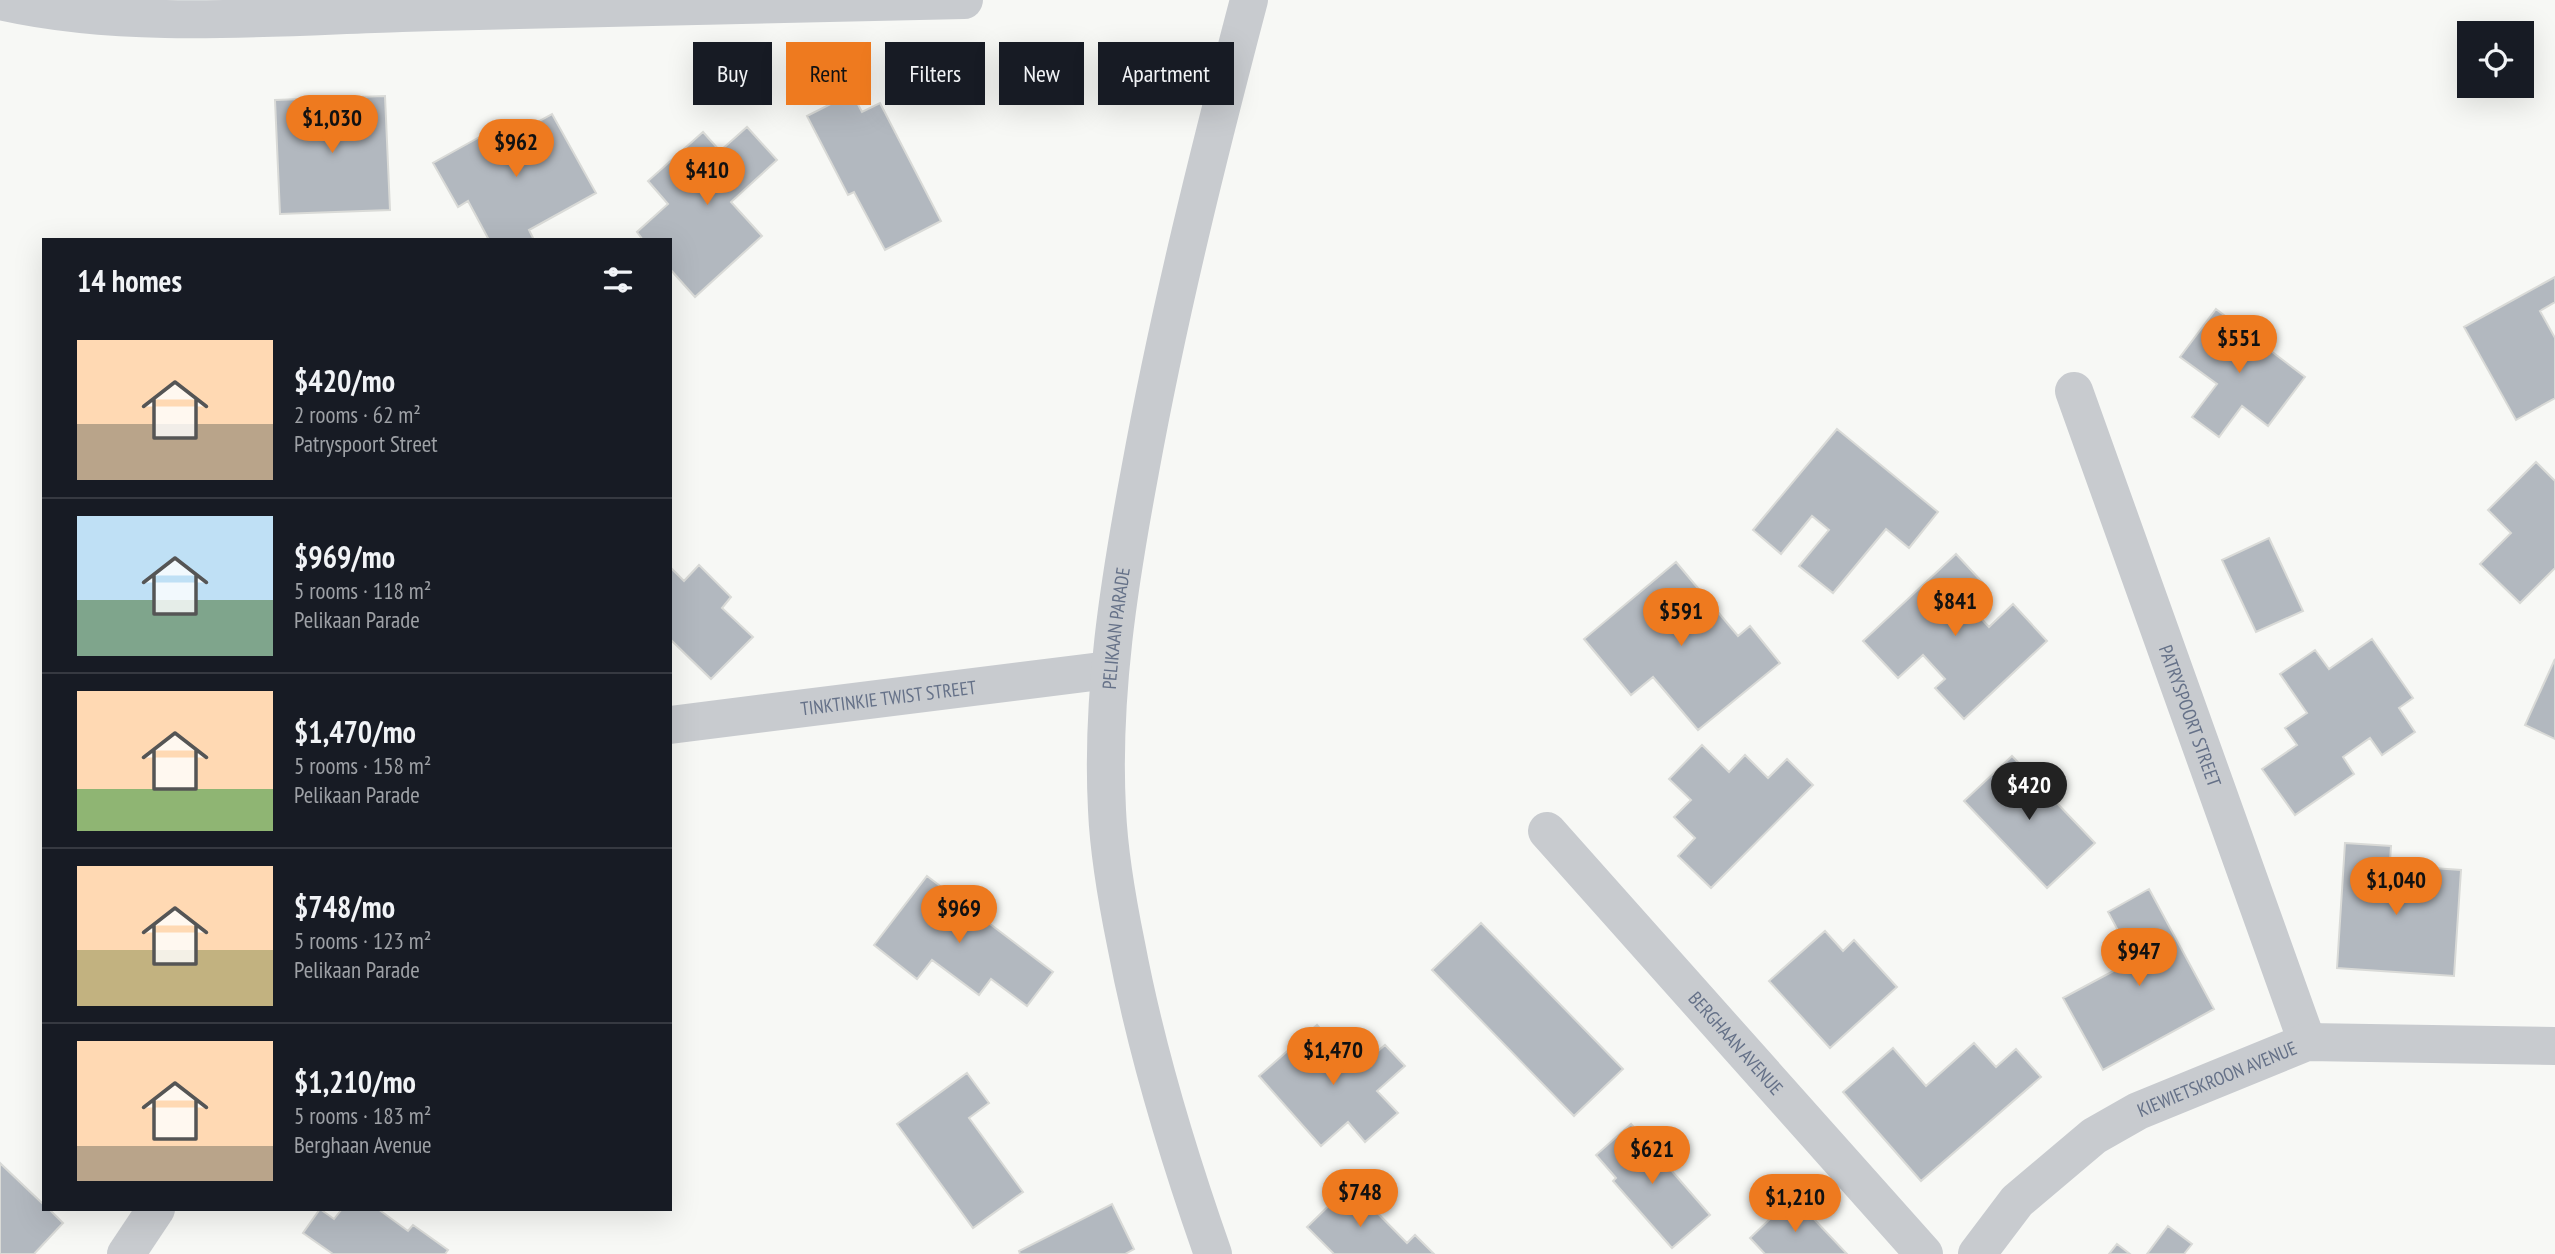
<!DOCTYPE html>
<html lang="en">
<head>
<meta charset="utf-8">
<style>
  body { margin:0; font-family:"PT Sans Narrow",sans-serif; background:#20242c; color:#f1f3f6; height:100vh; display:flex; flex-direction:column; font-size:26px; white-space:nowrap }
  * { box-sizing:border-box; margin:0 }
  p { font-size:23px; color:#9ea1a6 }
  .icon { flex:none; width:38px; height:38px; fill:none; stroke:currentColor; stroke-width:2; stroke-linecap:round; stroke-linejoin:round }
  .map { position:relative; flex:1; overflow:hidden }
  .side { position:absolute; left:42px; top:238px; width:630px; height:973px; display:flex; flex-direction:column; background:#171b24; border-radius:0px; box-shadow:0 7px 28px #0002 }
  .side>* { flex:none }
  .banner { position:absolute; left:693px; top:42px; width:665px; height:63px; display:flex; gap:14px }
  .fabs { position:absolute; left:2457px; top:21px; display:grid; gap:14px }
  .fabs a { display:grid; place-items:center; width:77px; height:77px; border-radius:0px; background:#171b24; box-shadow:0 7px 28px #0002; font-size:35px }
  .price { position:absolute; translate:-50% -60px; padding:0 16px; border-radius:24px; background:#ee7a1f; color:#111; font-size:23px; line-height:46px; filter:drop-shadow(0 2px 4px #0008) }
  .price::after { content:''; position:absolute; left:50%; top:42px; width:21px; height:16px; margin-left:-10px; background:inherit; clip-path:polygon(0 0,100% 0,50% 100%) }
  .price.active { background:#222; color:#fff }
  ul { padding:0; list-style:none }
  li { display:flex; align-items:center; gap:21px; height:175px; padding:0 35px }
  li+li { border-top:2px solid #363941 }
  li span { display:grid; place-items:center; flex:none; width:196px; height:140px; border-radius:0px; color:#555 }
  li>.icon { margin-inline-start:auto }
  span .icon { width:84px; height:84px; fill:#fffc; stroke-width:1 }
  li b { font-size:30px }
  h2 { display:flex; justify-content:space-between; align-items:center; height:84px; padding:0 35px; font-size:30px }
  .tag { padding:0 24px; border-radius:0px; background:#171b24; box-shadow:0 7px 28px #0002; font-size:24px; line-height:63px }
  .tag.active { background:#ee7a1f; color:#111 }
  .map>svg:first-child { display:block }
  .building { fill:#b2b8bf; stroke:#d9dad7; stroke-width:2 }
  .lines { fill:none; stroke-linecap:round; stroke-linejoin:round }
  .minor { stroke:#c8cbcf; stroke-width:38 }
  .labels { text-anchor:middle; stroke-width:7; stroke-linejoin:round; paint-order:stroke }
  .street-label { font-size:19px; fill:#657188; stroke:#fff }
</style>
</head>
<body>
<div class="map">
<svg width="2555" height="1254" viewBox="0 0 2555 1254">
  <rect width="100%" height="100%" fill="#f7f8f5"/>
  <path class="building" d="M852 93 862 112 880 103 941 221 885 250 854 192 848 195 807 116Z
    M385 96 390 210 280 214 275 100Z
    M552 114 596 193 529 230 534 240H489L468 201 458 207 433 163 494 129 501 142Z
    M747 127 777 160 731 202 762 236 695 297 670 269V240H643L637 232 668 204 648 181 703 132 720 151Z
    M2555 277V302L2540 311 2555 338V398L2516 420 2464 327Z
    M2216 309 2305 377 2268 426 2242 406 2219 437 2192 417 2217 384 2180 357Z
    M1837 429 1938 512 1909 548 1886 529 1833 593 1799 566 1829 530 1812 516 1781 554 1753 530Z
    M2536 462 2555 481V568L2520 603 2480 564 2511 533 2488 510Z
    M2269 538 2303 611 2256 632 2222 560Z
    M1956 554 1984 584 1965 601 1989 627 2013 604 2047 641 1964 719 1935 688 1945 679 1923 655 1898 678 1863 641Z
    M1676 562 1738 636 1750 626 1780 663 1698 730 1653 677 1631 695 1584 639Z
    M699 565 731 597 722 608 753 637 711 679 670 639V567L684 581Z
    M2372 639 2413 698 2399 708 2415 732 2382 755 2370 738 2343 757 2354 774 2295 815 2262 769 2297 745 2285 728 2307 713 2280 674 2315 650 2329 669Z
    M2555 659V739L2525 725Z
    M1702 745 1729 772 1745 755 1768 778 1787 759 1813 785 1711 888 1678 856 1695 838 1674 817 1691 800 1669 779Z
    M2012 756 2095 843 2047 888 1964 801Z
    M2345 843 2391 846 2388 892 2418 893 2419 867 2461 870 2454 976 2337 968Z
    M927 876 1053 972 1027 1006 991 979 979 995 932 960 917 979 874 945Z
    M2149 889 2214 1009 2103 1070 2063 998 2134 960 2108 912Z
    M1481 923 1623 1069 1574 1116 1432 970Z
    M1825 931 1843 951 1854 940 1897 987 1830 1048 1769 981Z
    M1317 1025 1356 1070 1385 1045 1405 1066 1377 1091 1398 1113 1365 1142 1348 1122 1321 1146 1259 1076Z
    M1974 1043 1996 1067 2016 1049 2041 1077 1921 1181 1843 1092 1893 1048 1926 1086Z
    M967 1073 989 1103 969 1118 1023 1192 973 1228 897 1124Z
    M1631 1124 1710 1215 1672 1248 1613 1181 1616 1178 1596 1155Z
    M0 1163 44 1205V1209H49L63 1223 34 1254H0Z
    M1350 1185 1407 1243 1415 1235 1434 1254H1334L1307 1227Z
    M1793 1197 1847 1254H1765L1750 1238Z
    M1112 1204 1134 1249 1125 1254H1020L1019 1251Z
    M320 1209 334 1219 342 1209H378L408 1231 413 1225 448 1250 445 1254H333L303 1233Z
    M2168 1226 2192 1244 2184 1254H2147Z
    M2117 1244 2130 1254H2109Z"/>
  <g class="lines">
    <g class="minor">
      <path d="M0 1C127 30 272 17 402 13 589 7 776 3 964 0"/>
      <path id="s1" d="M2074 391 2307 1042"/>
      <path id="s2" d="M670 725 1109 670"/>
      <path id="s3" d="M1547 831 1924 1254"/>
      <path d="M126 1254 156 1209"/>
      <path id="s4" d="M1213 1254C1177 1152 1146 1050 1126 944 1117 900 1109 855 1107 810 1101 696 1119 583 1140 471 1169 312 1208 156 1249 0"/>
      <path id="s5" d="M1977 1254 2017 1201 2094 1136 2138 1111 2307 1042 2555 1046"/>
    </g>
  </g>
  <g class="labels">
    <g class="street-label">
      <text dy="7" stroke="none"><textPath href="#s4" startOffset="640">PELIKAAN PARADE</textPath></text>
      <text dy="7" stroke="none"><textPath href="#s2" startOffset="220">TINKTINKIE TWIST STREET</textPath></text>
      <text dy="7" stroke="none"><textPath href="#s1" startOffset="345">PATRYSPOORT STREET</textPath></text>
      <text dy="7" stroke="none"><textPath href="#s3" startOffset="284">BERGHAAN AVENUE</textPath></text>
      <text dy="7" stroke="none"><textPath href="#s5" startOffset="303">KIEWIETSKROON AVENUE</textPath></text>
    </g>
  </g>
</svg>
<div class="fabs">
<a><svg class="icon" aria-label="locate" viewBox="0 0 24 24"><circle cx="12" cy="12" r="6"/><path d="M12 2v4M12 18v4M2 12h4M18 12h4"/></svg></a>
</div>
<b class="price" style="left:332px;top:155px">$1,030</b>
<b class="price" style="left:516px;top:179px">$962</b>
<b class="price" style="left:707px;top:207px">$410</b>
<b class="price" style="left:2239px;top:375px">$551</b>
<b class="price" style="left:1955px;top:638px">$841</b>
<b class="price" style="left:1681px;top:648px">$591</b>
<b class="price active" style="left:2029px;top:822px">$420</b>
<b class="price" style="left:2396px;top:917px">$1,040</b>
<b class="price" style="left:959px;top:945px">$969</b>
<b class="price" style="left:2139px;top:988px">$947</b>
<b class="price" style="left:1333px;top:1087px">$1,470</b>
<b class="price" style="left:1652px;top:1186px">$621</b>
<b class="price" style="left:1360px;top:1229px">$748</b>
<b class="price" style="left:1795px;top:1234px">$1,210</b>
<div class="banner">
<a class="tag">Buy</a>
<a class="tag active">Rent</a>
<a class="tag">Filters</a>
<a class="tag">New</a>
<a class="tag">Apartment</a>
</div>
<section class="side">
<h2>14 homes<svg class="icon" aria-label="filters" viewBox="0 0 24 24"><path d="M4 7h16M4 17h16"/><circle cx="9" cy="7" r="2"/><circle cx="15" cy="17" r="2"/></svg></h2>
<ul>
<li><span style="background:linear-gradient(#ffd9b3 60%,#b9a48a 0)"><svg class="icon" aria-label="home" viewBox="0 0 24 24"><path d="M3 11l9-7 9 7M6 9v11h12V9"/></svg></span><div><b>$420/mo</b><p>2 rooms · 62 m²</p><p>Patryspoort Street</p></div></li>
<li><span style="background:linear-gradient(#bfe0f5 60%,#7fa58c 0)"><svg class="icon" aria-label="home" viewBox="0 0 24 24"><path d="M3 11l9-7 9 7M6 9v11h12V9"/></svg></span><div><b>$969/mo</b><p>5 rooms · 118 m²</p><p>Pelikaan Parade</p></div></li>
<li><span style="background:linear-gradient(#ffd9b3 70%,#8fb573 0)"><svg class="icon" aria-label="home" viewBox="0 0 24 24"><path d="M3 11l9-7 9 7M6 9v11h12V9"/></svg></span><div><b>$1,470/mo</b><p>5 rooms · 158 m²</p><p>Pelikaan Parade</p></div></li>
<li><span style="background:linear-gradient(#ffd9b3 60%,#c2b280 0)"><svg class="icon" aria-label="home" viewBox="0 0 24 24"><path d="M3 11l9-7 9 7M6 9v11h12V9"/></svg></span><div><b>$748/mo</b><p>5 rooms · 123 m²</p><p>Pelikaan Parade</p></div></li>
<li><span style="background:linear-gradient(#ffd9b3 75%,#b9a48a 0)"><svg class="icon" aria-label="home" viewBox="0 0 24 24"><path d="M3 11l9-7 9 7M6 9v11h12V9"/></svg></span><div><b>$1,210/mo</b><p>5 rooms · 183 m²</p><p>Berghaan Avenue</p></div></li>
</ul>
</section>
</div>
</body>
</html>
